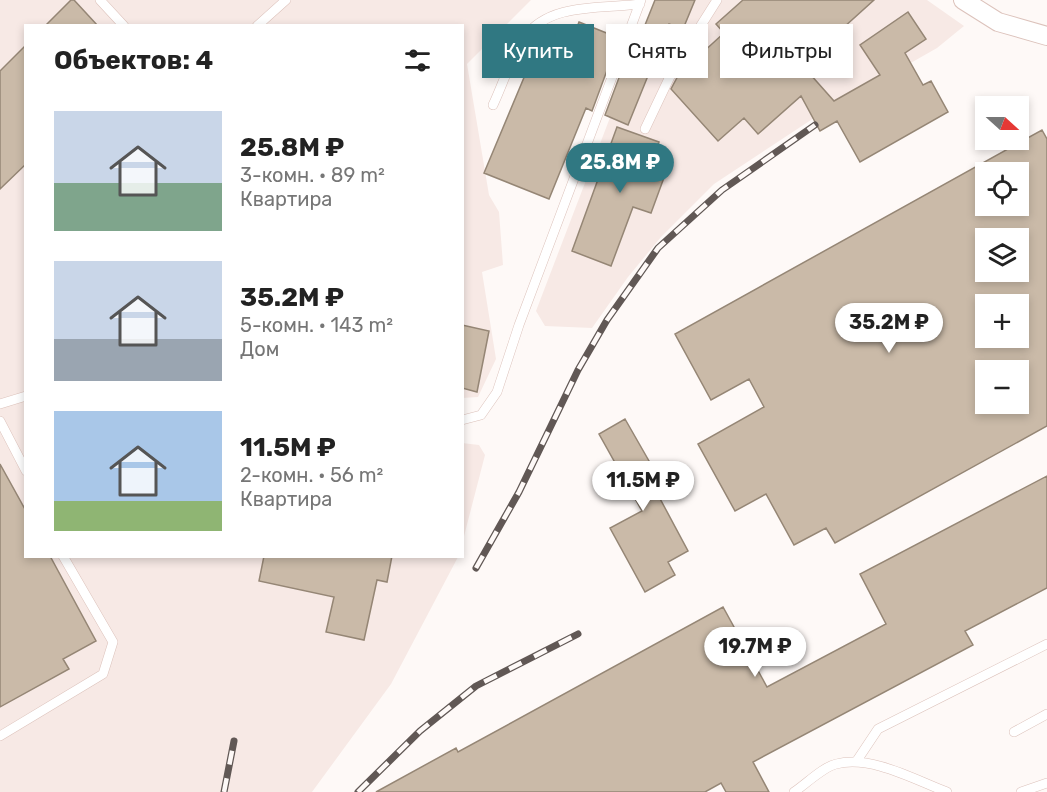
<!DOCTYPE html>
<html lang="ru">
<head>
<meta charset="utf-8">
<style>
  body { margin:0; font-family:Rubik,sans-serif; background:#f2f2f2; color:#222; height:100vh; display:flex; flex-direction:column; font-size:22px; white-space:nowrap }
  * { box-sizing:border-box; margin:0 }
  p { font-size:20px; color:#767676 }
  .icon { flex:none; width:33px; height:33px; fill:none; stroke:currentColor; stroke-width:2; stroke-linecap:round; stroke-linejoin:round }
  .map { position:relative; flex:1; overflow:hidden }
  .sheet { position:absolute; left:24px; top:24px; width:440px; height:534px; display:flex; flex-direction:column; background:#fff; border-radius:0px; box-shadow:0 3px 9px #0003 }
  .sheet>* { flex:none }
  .top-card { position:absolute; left:482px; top:24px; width:476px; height:54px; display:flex; gap:12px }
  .needle { width:39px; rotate:111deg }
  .buttons { position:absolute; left:975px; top:96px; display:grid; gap:12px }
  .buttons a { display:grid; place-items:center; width:54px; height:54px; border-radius:0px; background:#fff; box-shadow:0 3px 9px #0003; font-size:30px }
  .price { position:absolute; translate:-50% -51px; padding:0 14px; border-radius:21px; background:#fff; color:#222; font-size:20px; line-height:39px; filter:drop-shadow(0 2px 3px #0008) }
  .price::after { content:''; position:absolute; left:50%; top:36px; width:18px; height:14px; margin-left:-9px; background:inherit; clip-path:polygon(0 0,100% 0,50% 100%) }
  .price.active { background:#307882; color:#fff }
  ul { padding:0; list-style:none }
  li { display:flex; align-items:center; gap:18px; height:150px; padding:0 30px }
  li span { display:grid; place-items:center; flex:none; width:168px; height:120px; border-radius:0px; color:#555 }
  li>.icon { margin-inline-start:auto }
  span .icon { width:72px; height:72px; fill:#fffc; stroke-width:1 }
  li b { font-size:26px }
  h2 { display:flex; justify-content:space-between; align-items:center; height:72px; padding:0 30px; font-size:26px }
  .pill { padding:0 21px; border-radius:0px; background:#fff; box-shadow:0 3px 9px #0003; font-size:21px; line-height:54px }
  .pill.active { background:#307882; color:#fff }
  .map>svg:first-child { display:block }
  .built { fill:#f7e9e5 }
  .building { fill:#cabaa8; stroke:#958675; stroke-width:1.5; fill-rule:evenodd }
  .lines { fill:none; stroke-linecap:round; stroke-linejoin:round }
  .lane-casing { stroke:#dcc2bb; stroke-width:10 }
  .street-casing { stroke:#dcc2bb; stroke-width:20 }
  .lane { stroke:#fff; stroke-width:9 }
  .street { stroke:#fff; stroke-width:18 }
  .rail-casing { stroke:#615855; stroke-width:7 }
  .rail { stroke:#fef9f7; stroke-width:4.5; stroke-dasharray:14; stroke-linecap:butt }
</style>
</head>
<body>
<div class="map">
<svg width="1047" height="792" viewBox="0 0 1047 792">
  <rect width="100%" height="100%" fill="#fef9f7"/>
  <path class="built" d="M0 0H531L467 64 489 195 499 212 503 265 482 272 496 359 478 397 462 398V26H26V556L458 557 391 684 312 792H0Z
    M655 0H927L964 26 937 48 814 118 714 184 661 237 628 277 592 328 545 326 536 311Z
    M462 443 479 445 485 455 462 544Z"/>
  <path class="building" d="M71 0H74L98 26H45Z
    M655 0H695L683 29 669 24 628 125 605 115 632 43 637 45Z
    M743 0H874L802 65 834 101 880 75 860 45 908 12 926 39 905 53 923 85 931 81 948 112 860 162 837 121 820 131 801 96 758 134 744 118 718 141 671 89 679 74 724 33 716 24Z
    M579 22 619 38 592 111 586 108 549 199 484 173 541 37 569 48Z
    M26 45V164L0 189V71Z
    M617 127 659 142 653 158 669 164 651 213 633 207 611 266 572 251Z
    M1042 130 1047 139V426L835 543 826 528 794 545 766 494 735 511 698 444 764 407 749 379 711 400 675 334ZM986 172H1018V206H986ZM986 238H1018V272H986ZM986 304H1018V338H986ZM986 370H1018V404H986Z
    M462 325 489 331 477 392 462 388Z
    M625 419 665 489 657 493 688 551 668 562 675 575 645 592 610 528 642 511 599 434Z
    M0 464 26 511V556H50L96 641 63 659 69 669 0 707Z
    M1047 476V588L965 631 973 645 753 762 769 792H726L721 783 705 792H376L456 748 458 752 723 607 767 687 886 624 860 574Z
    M264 556H392L387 582 377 580 364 640 326 632 334 597 259 581Z"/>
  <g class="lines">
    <g class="lane-casing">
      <path id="lane" d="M100 0 124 26
        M257 26 286 0
        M493 105C503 84 511 57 524 38 549 2 602 9 640 4
        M645 129 674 68 717 0
        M0 404 26 396
        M462 420 481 415 497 392 519 325 641 0
        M0 421 26 471
        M1014 732 1047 714
        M0 736 103 674 113 642 63 556
        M856 762 878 729 1047 644
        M794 792C806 784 823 767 836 764 872 755 915 780 947 792
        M1021 792 1047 783"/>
    </g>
    <g class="street-casing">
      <path id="street" d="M963 0 998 22 1047 36"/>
    </g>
    <use href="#lane" class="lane"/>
    <use href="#street" class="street"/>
    <g class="rail-casing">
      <path id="rail" d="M476 568 519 492 578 370 607 320 658 248 722 190 815 125
        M224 792 234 741
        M358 792 420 731 476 686 578 634"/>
    </g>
    <use href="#rail" class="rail"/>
  </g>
</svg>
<div class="buttons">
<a><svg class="needle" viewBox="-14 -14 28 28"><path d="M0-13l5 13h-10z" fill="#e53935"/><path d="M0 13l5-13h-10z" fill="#767676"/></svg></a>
<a><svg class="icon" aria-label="locate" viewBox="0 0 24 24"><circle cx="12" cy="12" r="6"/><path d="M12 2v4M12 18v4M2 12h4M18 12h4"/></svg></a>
<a><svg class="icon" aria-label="layers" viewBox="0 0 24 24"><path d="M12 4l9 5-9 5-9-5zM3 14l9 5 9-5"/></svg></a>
<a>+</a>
<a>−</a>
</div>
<b class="price active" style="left:620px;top:194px">25.8M ₽</b>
<b class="price" style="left:889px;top:354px">35.2M ₽</b>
<b class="price" style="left:643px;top:512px">11.5M ₽</b>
<b class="price" style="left:755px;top:678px">19.7M ₽</b>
<div class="top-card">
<a class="pill active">Купить</a>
<a class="pill">Снять</a>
<a class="pill">Фильтры</a>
</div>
<section class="sheet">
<h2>Объектов: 4<svg class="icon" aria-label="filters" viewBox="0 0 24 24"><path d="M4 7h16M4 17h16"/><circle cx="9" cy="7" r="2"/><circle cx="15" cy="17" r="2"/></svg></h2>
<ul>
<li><span style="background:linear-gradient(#c9d6e8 60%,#7fa58c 0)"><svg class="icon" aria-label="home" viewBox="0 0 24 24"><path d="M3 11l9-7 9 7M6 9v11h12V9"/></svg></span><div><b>25.8M ₽</b><p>3-комн. · 89 m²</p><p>Квартира</p></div></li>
<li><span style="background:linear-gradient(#c9d6e8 65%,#9aa5b1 0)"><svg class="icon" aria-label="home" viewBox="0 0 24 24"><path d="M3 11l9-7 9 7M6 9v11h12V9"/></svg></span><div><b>35.2M ₽</b><p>5-комн. · 143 m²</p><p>Дом</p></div></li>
<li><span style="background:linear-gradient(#a9c7e8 75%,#8fb573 0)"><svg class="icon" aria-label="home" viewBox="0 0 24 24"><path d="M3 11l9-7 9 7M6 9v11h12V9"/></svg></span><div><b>11.5M ₽</b><p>2-комн. · 56 m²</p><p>Квартира</p></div></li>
</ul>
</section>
</div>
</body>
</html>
